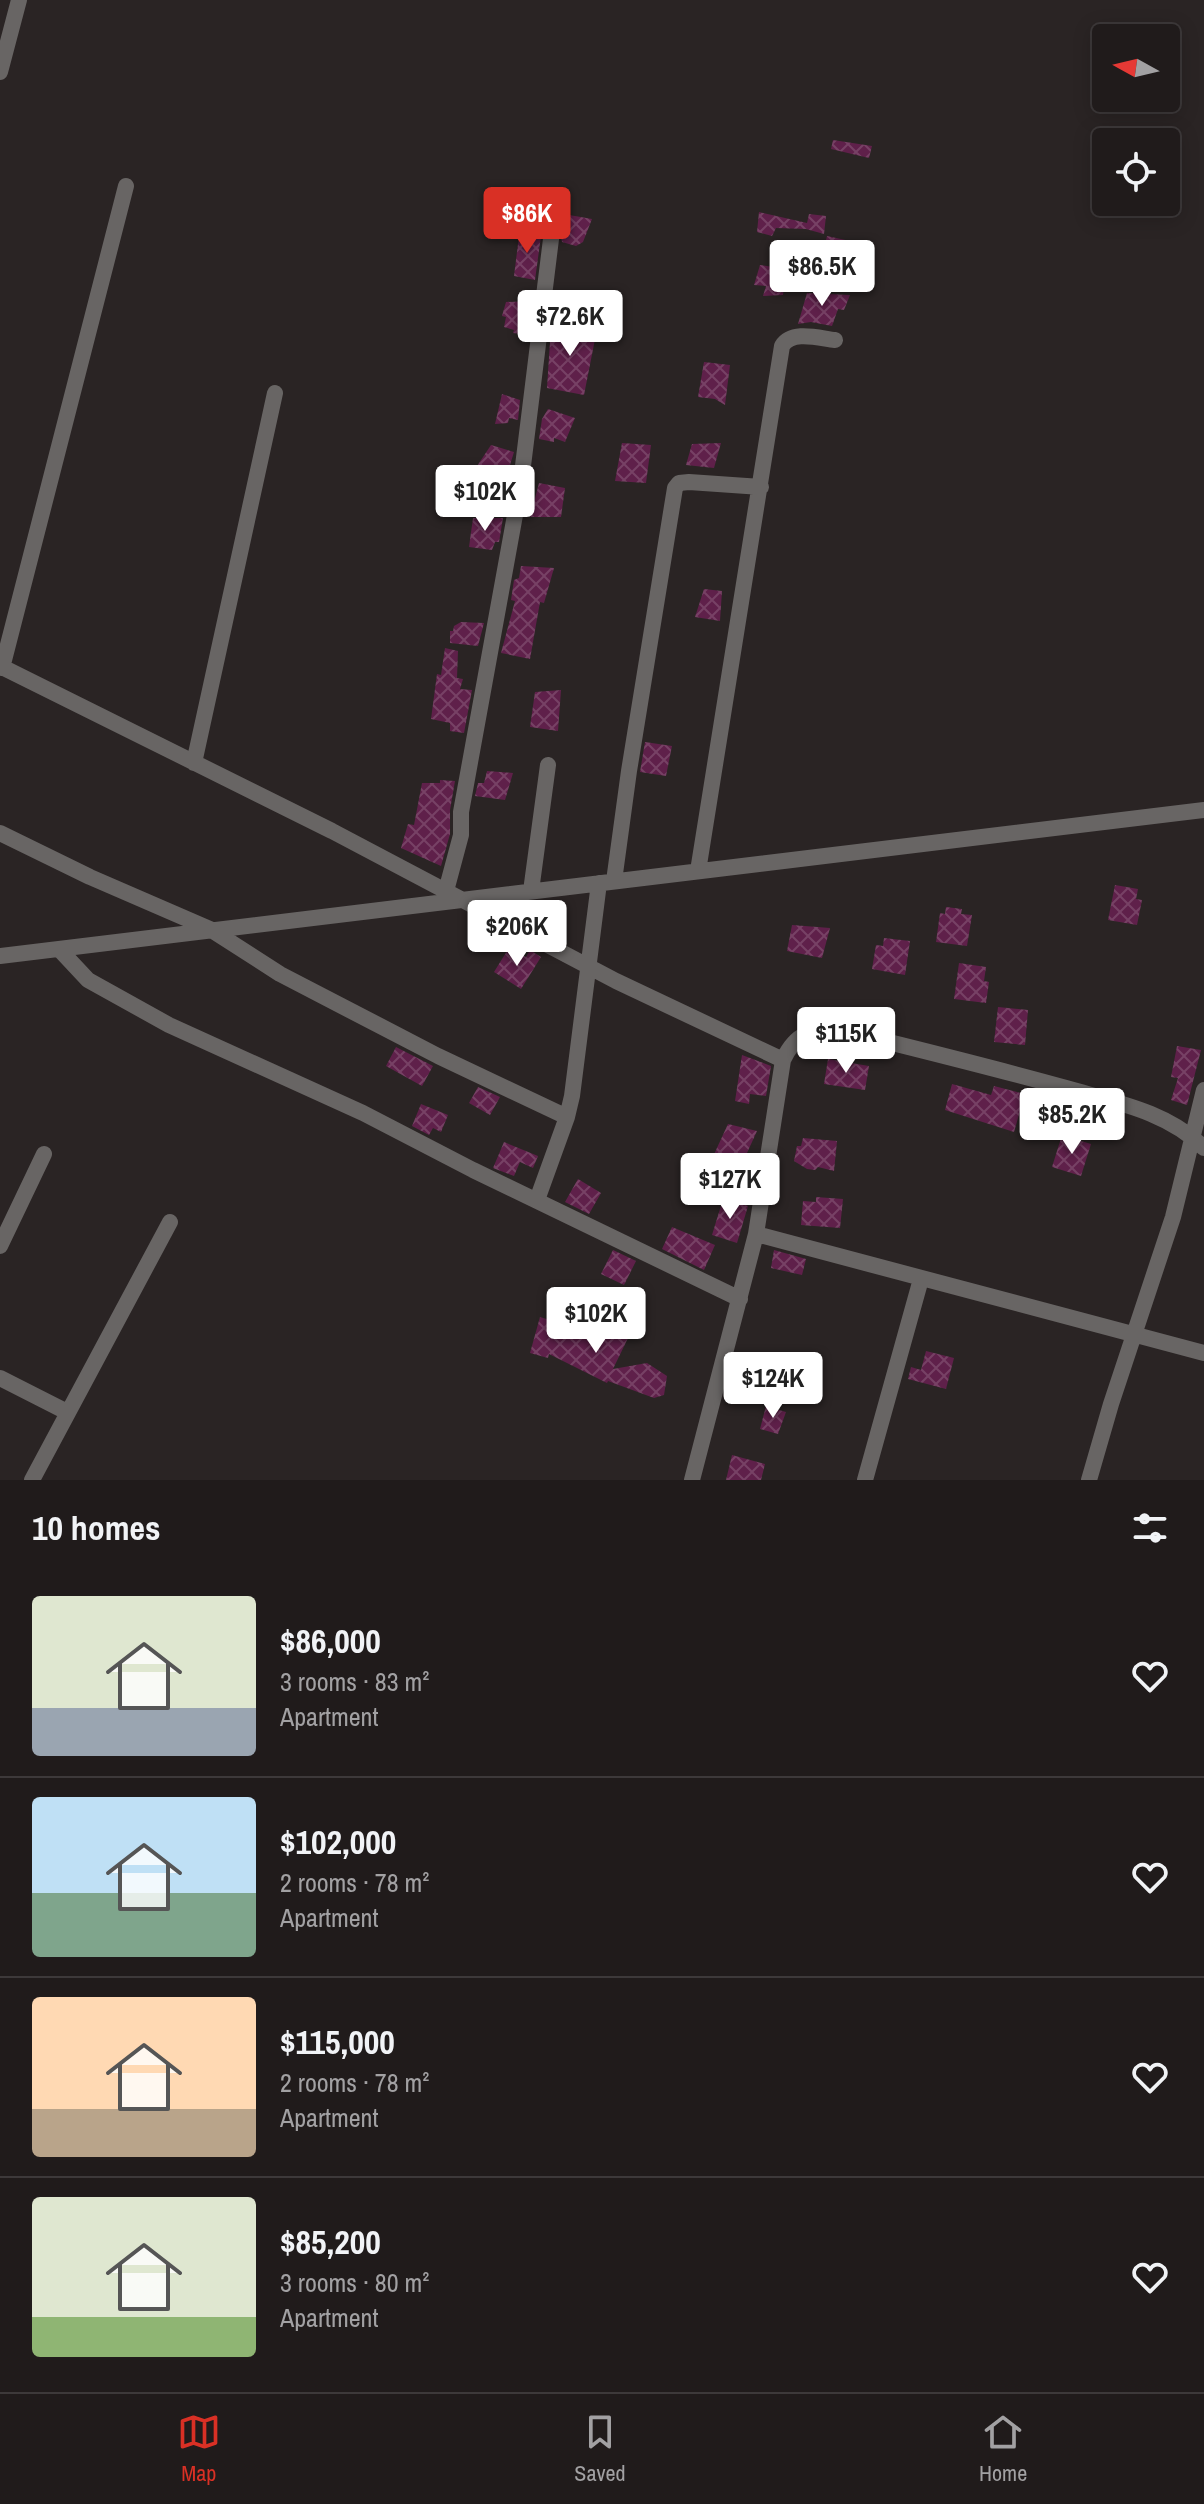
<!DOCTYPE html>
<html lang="en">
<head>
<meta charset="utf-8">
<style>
  body { margin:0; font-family:"Archivo Narrow",sans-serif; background:#2d2828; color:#f1f3f6; height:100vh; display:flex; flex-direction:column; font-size:30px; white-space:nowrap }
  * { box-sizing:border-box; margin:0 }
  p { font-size:26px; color:#a2a1a3 }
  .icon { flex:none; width:44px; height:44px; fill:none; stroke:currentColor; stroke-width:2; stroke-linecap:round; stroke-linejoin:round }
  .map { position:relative; height:1480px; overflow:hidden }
  .sheet { display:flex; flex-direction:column; background:#201b1b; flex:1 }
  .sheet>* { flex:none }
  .needle { width:52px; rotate:278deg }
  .controls { position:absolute; left:1092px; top:24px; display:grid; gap:16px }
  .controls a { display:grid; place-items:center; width:88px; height:88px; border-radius:8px; background:#201b1b; box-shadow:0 4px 20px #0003,0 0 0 2px #3d393a; font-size:40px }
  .price { position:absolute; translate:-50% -68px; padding:0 18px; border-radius:8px; background:#fff; color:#222; font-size:26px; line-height:52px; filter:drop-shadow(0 2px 4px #0008) }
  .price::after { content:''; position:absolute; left:50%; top:48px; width:24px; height:18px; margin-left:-12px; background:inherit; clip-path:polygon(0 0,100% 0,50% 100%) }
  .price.active { background:#d93025; color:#fff }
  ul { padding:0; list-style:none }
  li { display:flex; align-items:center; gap:24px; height:200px; padding:0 32px }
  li+li { border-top:2px solid #3d393a }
  li span { display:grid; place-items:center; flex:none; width:224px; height:160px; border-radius:8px; color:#555 }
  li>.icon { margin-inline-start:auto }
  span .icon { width:96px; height:96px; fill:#fffc; stroke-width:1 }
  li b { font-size:34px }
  h2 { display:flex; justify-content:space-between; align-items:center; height:96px; padding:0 32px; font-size:34px }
  .dock { display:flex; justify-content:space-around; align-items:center; height:112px; border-top:2px solid #3d393a; background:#201b1b; font-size:22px; color:#a2a1a3 }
  .dock a { display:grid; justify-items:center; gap:4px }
  .dock .active { color:#d93025 }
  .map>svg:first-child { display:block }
  .building { fill:url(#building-cross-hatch) }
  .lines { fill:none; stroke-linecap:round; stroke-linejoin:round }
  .minor { stroke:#686564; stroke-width:16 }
</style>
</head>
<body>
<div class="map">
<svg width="1204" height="1480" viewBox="0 0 1204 1480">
  <defs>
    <pattern id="building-cross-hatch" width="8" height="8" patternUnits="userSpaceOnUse" patternTransform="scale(2)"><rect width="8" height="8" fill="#5f204a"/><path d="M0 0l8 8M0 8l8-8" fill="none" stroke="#774165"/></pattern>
  </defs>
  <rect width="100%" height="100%" fill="#2a2424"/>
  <path class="building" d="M833 140 872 146 869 158 831 149Z
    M759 212 807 223 809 214 826 216 824 234 806 229 776 228 772 236 757 232Z
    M558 213 592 219 583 242 576 246 562 242 561 234 554 229Z
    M520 228 541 236 535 280 514 276Z
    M827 236 864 244 861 271 820 265Z
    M760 265 786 269 783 295 763 296 766 286 754 285Z
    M807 293 850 295 844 310 838 309 832 326 811 322 798 324Z
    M532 301 528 335 513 333 514 330 504 327 506 317 502 316 506 302Z
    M551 326 597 329 584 395 547 388Z
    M704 362 730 365 725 405 715 399 698 397Z
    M502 394 520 400 518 420 509 418 508 423 495 424Z
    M548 409 575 418 565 442 554 438V442L539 439 542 419Z
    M622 443 651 445 646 483 615 481Z
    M721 443 714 468 686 465 692 444Z
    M491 445 514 452 506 478 475 469Z
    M539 483 565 488 561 517H530Z
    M473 518H503L499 542H495L492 550 469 547Z
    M521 566 554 568 544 603 540 602 530 659 501 653 515 601 511 600 514 580 519 578Z
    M704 589 722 591 720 621 695 617Z
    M461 622 484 623 478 646 450 643V631H453L454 626Z
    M445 648 458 651 457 678 463 679 460 689 472 690 464 733 450 731V723L431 719 437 674 441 675Z
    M561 690 558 731 530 727 535 692Z
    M645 742 672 746 666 776 640 772Z
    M487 771 513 773 505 800 475 796 478 783H484Z
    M440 780 455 781 450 810V834L441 866 401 848 408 824 414 825 422 783H440Z
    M1115 885 1138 889 1136 899 1142 900 1137 925 1108 920Z
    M946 907 962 909 961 914 972 915 967 946 936 942 940 913 945 914Z
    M792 925 830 928 822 958 787 951Z
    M884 938 910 941 905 975 872 969 876 945 883 946Z
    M530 950 541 957 521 989 494 972 507 951 517 957 519 953 526 957Z
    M959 963 986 967 984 981 989 982 986 1003 954 999Z
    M998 1007 1028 1010 1025 1045 994 1042Z
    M1177 1046 1201 1050 1187 1105 1171 1100 1178 1078 1171 1077Z
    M396 1047 433 1066 422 1086 386 1066Z
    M742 1055 771 1066 766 1096 750 1094 749 1104 735 1101Z
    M828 1059 869 1066 865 1090 824 1084Z
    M952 1084 991 1095 994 1086 1025 1094 1014 1132 945 1110Z
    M478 1087 500 1097 490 1115 469 1103Z
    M421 1104 448 1115 441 1132 433 1128 429 1135 412 1126Z
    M728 1124 757 1131 732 1186 704 1176Z
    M1062 1135 1091 1144 1081 1176 1052 1167Z
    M803 1138 837 1141 834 1171 818 1167 815 1170 807 1169 794 1161 797 1146H801Z
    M504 1142 538 1156 533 1168 520 1162 514 1176 493 1168Z
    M578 1179 601 1193 589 1214 565 1202Z
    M816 1197 843 1199 840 1228 801 1225 803 1201 816 1202Z
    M723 1199 748 1206 737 1243 712 1235Z
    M672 1227 715 1245 704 1270 662 1249Z
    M613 1250 636 1261 624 1285 601 1274Z
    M774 1250 806 1259 802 1275 771 1268Z
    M580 1316 628 1338 613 1369 647 1363 667 1376 664 1395 654 1398 608 1381 607 1383 549 1354 548 1358 530 1353 540 1317 576 1328Z
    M926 1351 954 1358 946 1389 908 1379 911 1367 921 1370Z
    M766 1406 786 1412 778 1434 760 1429Z
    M732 1455 765 1464 761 1480H726Z"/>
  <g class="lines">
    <path class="minor" d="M0 72 19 0
      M0 666 332 831 616 981 783 1060
      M2 668 126 186
      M194 763 275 393
      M0 833 90 877 210 929 280 974 438 1056 567 1117
      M698 871 782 346C792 330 818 338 835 340
      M614 881 629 771 675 488 679 483 689 482 761 487
      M446 891 461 835V812L521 482 551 239
      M531 891 548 765
      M59 949 88 980 169 1025 363 1113 473 1170 740 1299
      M0 956 1204 810
      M537 1200 567 1117 572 1096 599 883
      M756 1234 1204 1353
      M0 1246 44 1154
      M0 1378 67 1412
      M32 1480 170 1222
      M692 1480 756 1234 783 1060C797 1031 810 1031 841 1030 916 1049 991 1067 1066 1088 1114 1102 1167 1111 1204 1148
      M865 1480 921 1279
      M1089 1480 1111 1404 1173 1217 1204 1090"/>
  </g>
</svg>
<div class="controls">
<a><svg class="needle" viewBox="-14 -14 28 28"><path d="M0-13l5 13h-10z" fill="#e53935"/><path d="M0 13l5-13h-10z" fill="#a2a1a3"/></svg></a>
<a><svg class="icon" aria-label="locate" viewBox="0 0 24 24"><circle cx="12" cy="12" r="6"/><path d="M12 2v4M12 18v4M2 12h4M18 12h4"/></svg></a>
</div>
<b class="price active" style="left:527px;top:255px">$86K</b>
<b class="price" style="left:822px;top:308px">$86.5K</b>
<b class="price" style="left:570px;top:358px">$72.6K</b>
<b class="price" style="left:485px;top:533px">$102K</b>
<b class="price" style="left:517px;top:968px">$206K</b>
<b class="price" style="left:846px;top:1075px">$115K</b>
<b class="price" style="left:1072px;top:1156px">$85.2K</b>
<b class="price" style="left:730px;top:1221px">$127K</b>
<b class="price" style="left:596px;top:1355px">$102K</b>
<b class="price" style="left:773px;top:1420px">$124K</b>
</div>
<section class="sheet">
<h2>10 homes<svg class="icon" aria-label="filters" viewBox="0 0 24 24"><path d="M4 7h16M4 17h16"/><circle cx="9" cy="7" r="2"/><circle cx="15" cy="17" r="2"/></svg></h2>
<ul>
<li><span style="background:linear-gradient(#dfe7d0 70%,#9aa5b1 0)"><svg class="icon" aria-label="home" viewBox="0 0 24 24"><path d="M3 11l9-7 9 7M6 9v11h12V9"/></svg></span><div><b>$86,000</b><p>3 rooms · 83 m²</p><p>Apartment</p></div><svg class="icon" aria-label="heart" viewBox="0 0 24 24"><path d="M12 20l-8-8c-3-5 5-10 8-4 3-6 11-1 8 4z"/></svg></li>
<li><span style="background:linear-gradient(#bfe0f5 60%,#7fa58c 0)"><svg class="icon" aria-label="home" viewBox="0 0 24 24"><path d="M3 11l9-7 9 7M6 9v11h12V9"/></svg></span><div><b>$102,000</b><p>2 rooms · 78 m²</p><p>Apartment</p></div><svg class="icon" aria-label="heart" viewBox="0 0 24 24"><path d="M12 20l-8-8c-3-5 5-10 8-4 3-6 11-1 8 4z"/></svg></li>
<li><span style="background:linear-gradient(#ffd9b3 70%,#b9a48a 0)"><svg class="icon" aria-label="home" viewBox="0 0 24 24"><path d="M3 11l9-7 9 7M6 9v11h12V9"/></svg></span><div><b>$115,000</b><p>2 rooms · 78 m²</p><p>Apartment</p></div><svg class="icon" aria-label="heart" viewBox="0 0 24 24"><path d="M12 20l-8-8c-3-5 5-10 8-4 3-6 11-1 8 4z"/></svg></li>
<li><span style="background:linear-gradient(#dfe7d0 75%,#8fb573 0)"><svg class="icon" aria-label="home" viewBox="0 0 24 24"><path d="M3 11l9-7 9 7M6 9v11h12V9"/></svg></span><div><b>$85,200</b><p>3 rooms · 80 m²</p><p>Apartment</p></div><svg class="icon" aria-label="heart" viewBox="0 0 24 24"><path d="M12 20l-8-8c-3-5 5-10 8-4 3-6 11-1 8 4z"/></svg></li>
</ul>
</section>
<nav class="dock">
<a class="active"><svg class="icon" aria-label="map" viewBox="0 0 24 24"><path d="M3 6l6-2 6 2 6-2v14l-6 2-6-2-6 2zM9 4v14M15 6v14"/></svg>Map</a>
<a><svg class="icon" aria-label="saved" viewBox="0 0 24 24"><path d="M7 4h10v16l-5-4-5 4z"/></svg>Saved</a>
<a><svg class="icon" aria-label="home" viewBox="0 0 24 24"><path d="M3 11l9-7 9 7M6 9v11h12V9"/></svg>Home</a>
</nav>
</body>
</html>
